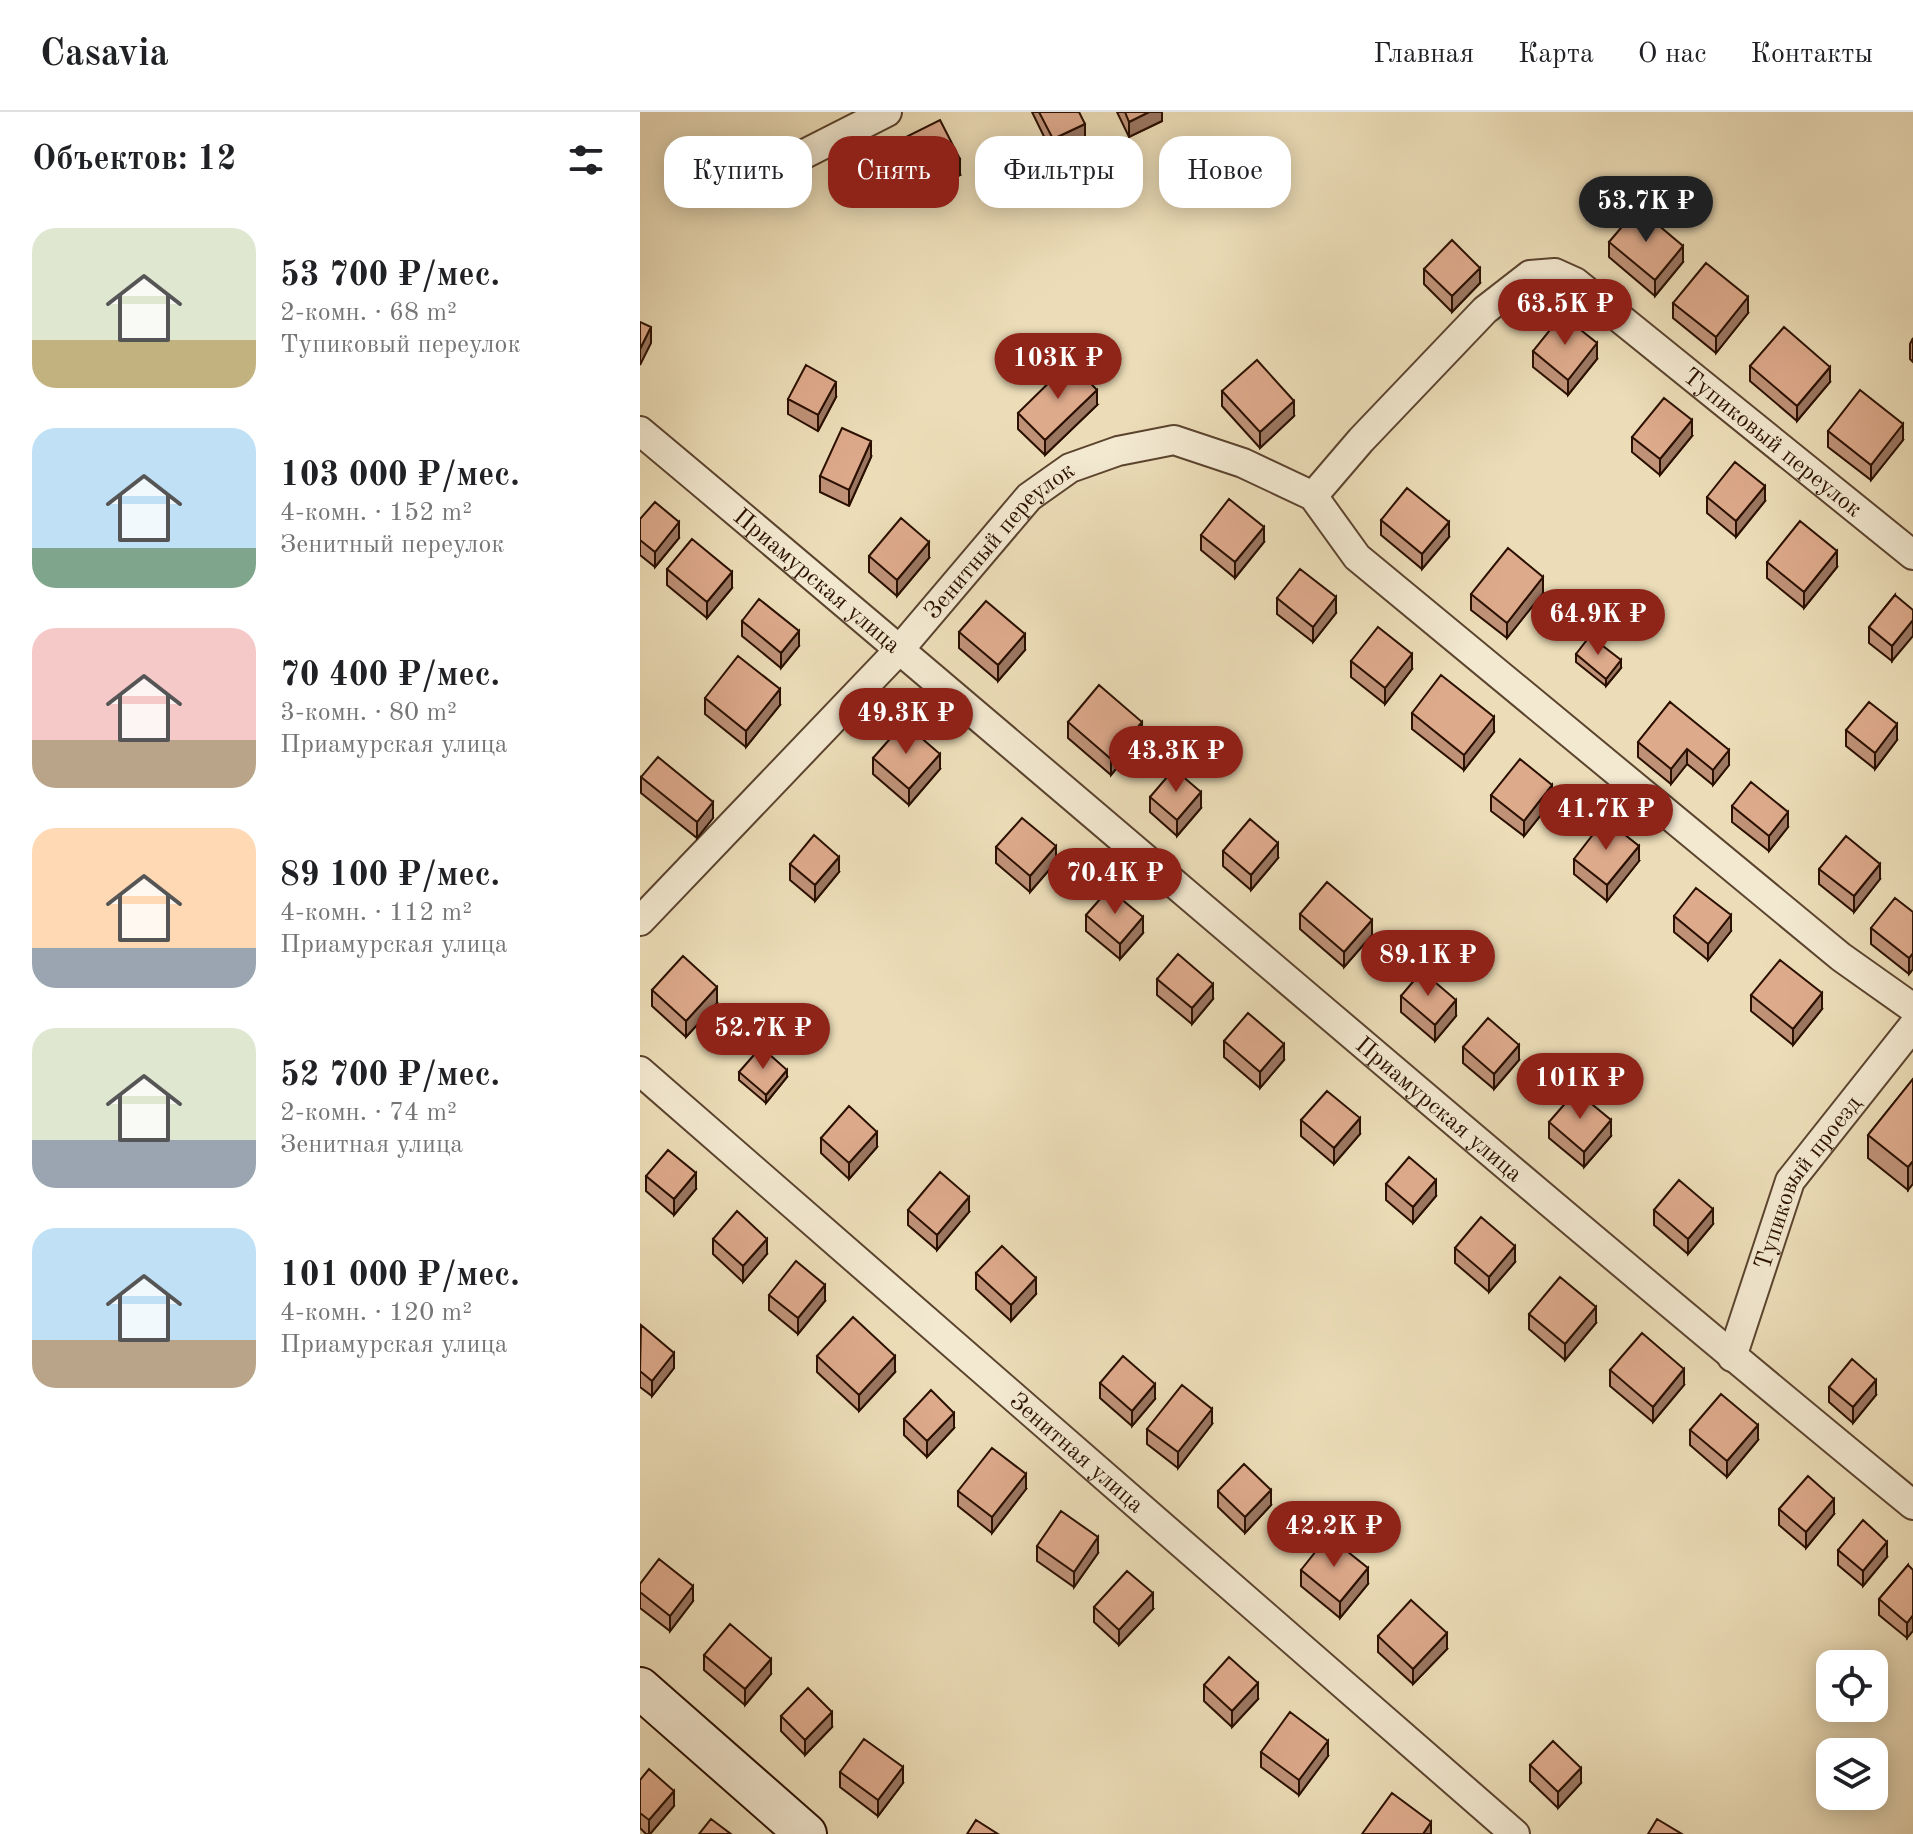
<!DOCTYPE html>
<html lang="ru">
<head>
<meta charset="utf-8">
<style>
  body { margin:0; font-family:"Old Standard TT",serif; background:#f2f2f2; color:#202124; height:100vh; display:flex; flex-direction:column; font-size:30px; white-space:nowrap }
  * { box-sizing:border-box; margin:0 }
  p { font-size:26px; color:#757577 }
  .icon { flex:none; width:44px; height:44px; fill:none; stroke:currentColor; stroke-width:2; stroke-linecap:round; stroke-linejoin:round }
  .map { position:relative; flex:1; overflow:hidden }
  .drawer { display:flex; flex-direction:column; background:#fff; width:640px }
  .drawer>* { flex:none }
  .banner { position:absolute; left:24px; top:24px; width:760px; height:72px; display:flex; gap:16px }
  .tools { position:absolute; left:1176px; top:1538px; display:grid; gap:16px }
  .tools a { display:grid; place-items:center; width:72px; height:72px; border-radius:16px; background:#fff; box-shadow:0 4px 20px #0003; font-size:40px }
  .price { position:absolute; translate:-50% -68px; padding:0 18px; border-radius:28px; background:#8f2418; color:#fff; font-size:26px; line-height:52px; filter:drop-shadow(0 2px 4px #0008) }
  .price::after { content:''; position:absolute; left:50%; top:48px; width:24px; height:18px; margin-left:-12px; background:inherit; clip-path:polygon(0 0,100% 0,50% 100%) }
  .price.active { background:#222; color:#fff }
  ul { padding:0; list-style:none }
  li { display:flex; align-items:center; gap:24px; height:200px; padding:0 32px }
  li span { display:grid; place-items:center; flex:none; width:224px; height:160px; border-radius:24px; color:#555 }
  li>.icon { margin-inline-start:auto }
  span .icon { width:96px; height:96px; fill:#fffc; stroke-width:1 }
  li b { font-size:34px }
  h2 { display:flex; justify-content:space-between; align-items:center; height:96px; padding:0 32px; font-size:34px }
  .pill { padding:0 28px; border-radius:24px; background:#fff; box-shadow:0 4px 20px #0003; font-size:28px; line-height:72px }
  .pill.active { background:#8f2418; color:#fff }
  header { display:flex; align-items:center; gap:48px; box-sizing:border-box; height:112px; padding:0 40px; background:#fff; border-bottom:2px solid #e0e0e0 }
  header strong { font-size:38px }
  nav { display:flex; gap:44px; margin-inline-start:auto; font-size:28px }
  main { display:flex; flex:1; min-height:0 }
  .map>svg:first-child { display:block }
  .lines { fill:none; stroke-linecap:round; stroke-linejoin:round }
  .street-casing { stroke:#5b432e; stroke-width:32 }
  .secondary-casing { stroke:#2b1000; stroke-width:44 }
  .street { stroke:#f3e9d1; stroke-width:28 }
  .secondary { stroke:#f3e9d1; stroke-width:40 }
  .wall { fill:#bf9278; stroke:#2b1000; stroke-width:2 }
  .shaded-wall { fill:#9b7762; stroke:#2b1000; stroke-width:2 }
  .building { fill:#deaa8c; stroke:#2b1000; stroke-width:2 }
  .labels { text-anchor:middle; stroke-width:8; stroke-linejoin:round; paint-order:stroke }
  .street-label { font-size:24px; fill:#2b1000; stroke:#f3e9d1 }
</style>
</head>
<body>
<header>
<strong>Casavia</strong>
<nav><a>Главная</a><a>Карта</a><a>О нас</a><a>Контакты</a></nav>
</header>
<main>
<section class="drawer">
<h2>Объектов: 12<svg class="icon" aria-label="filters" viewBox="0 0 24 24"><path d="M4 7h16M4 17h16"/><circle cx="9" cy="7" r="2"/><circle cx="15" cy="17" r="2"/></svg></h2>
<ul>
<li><span style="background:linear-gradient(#dfe7d0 70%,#c2b280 0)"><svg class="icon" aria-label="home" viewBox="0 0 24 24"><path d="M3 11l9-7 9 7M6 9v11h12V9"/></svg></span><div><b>53 700 ₽/мес.</b><p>2-комн. · 68 m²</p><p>Тупиковый переулок</p></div></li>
<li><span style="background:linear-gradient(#bfe0f5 75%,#7fa58c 0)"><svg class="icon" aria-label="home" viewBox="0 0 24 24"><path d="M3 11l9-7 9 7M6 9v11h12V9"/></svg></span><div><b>103 000 ₽/мес.</b><p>4-комн. · 152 m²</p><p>Зенитный переулок</p></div></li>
<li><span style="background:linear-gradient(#f6c9c9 70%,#b9a48a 0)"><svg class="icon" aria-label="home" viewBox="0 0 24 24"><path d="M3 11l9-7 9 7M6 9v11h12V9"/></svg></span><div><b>70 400 ₽/мес.</b><p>3-комн. · 80 m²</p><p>Приамурская улица</p></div></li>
<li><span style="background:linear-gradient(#ffd9b3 75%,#9aa5b1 0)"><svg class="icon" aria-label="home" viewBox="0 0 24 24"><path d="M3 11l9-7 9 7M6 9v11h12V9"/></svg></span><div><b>89 100 ₽/мес.</b><p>4-комн. · 112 m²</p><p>Приамурская улица</p></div></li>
<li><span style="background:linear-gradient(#dfe7d0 70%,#9aa5b1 0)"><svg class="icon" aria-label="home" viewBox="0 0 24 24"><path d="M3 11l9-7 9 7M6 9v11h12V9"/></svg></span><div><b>52 700 ₽/мес.</b><p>2-комн. · 74 m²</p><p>Зенитная улица</p></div></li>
<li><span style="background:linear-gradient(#bfe0f5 70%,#b9a48a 0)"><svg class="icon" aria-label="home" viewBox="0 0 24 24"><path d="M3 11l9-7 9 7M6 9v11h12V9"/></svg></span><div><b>101 000 ₽/мес.</b><p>4-комн. · 120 m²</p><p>Приамурская улица</p></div></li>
</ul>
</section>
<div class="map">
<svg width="1273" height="1722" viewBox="0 0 1273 1722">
  <rect width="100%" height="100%" fill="#ecddb8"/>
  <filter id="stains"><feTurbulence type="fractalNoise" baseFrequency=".0025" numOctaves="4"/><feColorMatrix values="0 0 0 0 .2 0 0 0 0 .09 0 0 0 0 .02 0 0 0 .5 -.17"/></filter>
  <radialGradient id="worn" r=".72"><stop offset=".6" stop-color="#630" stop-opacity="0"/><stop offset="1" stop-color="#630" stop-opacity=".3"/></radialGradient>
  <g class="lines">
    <g class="street-casing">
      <g id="street">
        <path d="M127 61 247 0"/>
        <path id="s1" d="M0 319C426 675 844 1041 1273 1393"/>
        <path id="s2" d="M673 384 721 328 845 198 890 163 915 161 935 170 1273 443"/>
        <path id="s3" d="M0 809 260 537 389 385 430 356 478 339 534 328 603 351 673 384 717 445 1201 845 1273 896"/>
        <path id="s4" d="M0 959 875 1722"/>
        <path id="s5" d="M1092 1245 1150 1069 1273 914"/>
      </g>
    </g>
    <g class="secondary-casing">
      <path id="secondary" d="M0 1576 166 1722"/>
    </g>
    <use href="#street" class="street"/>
    <use href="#secondary" class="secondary"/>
  </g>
  <path class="wall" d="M392 0H439L445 27 413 43Z
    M477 0H522V9L489 25Z
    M250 33 320 63 270 88 250 48Z
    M969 130 1043 150 1015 184 969 145Z
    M784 157 840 171 812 200 784 172Z
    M1033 191 1108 201 1076 241 1033 206Z
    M1273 226V250L1270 247V232Z
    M893 239 957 247 928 283 893 255Z
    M1110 254 1190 270 1157 309 1110 269Z
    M582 279 654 304 620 336 582 294Z
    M196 285 178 319 148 302V287Z
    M457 293 405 343 378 317V301Z
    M1188 319 1263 328 1231 368 1188 335Z
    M1052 324 1020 363 992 340V325Z
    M231 345 209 394 180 380V364Z
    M1067 385 1125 389 1096 425 1067 401Z
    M0 407 39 426 15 455 0 443Z
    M741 408 809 425 782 457 741 423Z
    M561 423 624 430 595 466 561 438Z
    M229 444 289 446 257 484 229 460Z
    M1127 450 1197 455 1164 496 1127 466Z
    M27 457 92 476 67 506 27 473Z
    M903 481 867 526 831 498V482Z
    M1255 483 1252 549 1229 531V515Z
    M637 486 696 501 673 530 637 502Z
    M102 509 159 534 141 556 102 524Z
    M319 520 385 538 358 569 319 536Z
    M936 542 981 556 966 574 936 550Z
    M711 549 772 557 745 592 711 565Z
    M65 586 140 593 106 635 65 602Z
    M1030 590 1089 653 1073 673 1047 652 1031 672 998 645V630Z
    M772 601 854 620 824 658 772 617Z
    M428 610 502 625 471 663 428 626Z
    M1206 618 1257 628 1235 657 1206 634Z
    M233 646 300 657 269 693 233 662Z
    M1 665 73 706 57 726 1 681Z
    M851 683 912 689 884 724 851 699Z
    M510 685 561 696 537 724 510 700Z
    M1092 694 1148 715 1129 739 1092 710Z
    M356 735 416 750 390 780 356 751Z
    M583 739 638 746 611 778 583 754Z
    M934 747 999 749 967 789 934 762Z
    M150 752 199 760 175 789 150 768Z
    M1179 757 1240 767 1214 800 1179 772Z
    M1273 800V857L1269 862 1231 832V816Z
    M660 802 732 823 704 855 660 817Z
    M446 803 503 821 480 847 446 819Z
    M1034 804 1091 819 1068 848 1034 820Z
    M517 867 573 887 552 912 517 883Z
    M12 878 77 891 46 925 12 894Z
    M1111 883 1182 897 1153 933 1111 899Z
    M761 884 816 904 795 929 761 900Z
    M584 929 644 948 620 976 584 945Z
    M823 935 879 948 854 977 823 951Z
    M99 960 147 965 126 991 99 968Z
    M1273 967 1268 1078 1228 1046V1023Z
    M661 1008 720 1022 694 1052 661 1024Z
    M909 1010 971 1024 944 1055 909 1026Z
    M181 1026 237 1035 209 1067 181 1041Z
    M6 1064 56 1077 34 1103 6 1079Z
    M746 1072 796 1084 773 1111 746 1088Z
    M268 1098 329 1100 297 1138 268 1113Z
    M1014 1098 1073 1112 1048 1142 1014 1113Z
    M73 1127 127 1142 103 1170 73 1142Z
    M815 1136 875 1150 849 1180 815 1151Z
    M336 1161 396 1182 371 1209 336 1177Z
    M129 1183 185 1189 158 1222 129 1198Z
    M889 1202 956 1211 925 1248 889 1217Z
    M0 1214 34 1256 12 1284 0 1275Z
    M177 1244 255 1260 219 1299 177 1260Z
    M970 1258 1044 1273 1013 1310 970 1274Z
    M460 1271 515 1287 492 1314 460 1286Z
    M1189 1275 1236 1283 1213 1311 1189 1290Z
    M264 1307 314 1316 287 1345 264 1323Z
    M572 1312 538 1356 507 1332V1317Z
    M1050 1318 1118 1328 1087 1365 1050 1333Z
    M386 1377 352 1421 318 1394V1379Z
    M578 1379 631 1393 605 1421 578 1395Z
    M1139 1397 1194 1402 1166 1436 1139 1413Z
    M397 1434 458 1441 434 1475 397 1449Z
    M1198 1438 1247 1445 1223 1474 1198 1453Z
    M1268 1453 1267 1526 1239 1503V1487Z
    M661 1458 728 1472 700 1506 661 1474Z
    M0 1472 53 1489 30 1519 0 1496Z
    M454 1495 513 1497 479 1533 454 1510Z
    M738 1524 807 1537 773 1572 738 1540Z
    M64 1543 131 1562 105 1593 64 1558Z
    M564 1573 618 1587 592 1615 564 1589Z
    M141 1604 192 1615 165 1643 141 1619Z
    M621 1640 688 1644 659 1683 621 1655Z
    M890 1653 941 1671 918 1696 890 1669Z
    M200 1660 263 1671 238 1704 200 1675Z
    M0 1668 34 1694 10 1722H6L0 1716Z"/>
  <path class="shaded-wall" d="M509 0H522V9L489 25V10Z
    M445 12V27L413 43V27Z
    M320 47V63L270 88V72Z
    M1043 134V150L1015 184V168Z
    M840 156V171L812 200V184Z
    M1108 185V201L1076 241V225Z
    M11 215V231L0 253V237Z
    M957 231V247L928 283V268Z
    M1190 255V270L1157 309V294Z
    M196 270V285L178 319V303Z
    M457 278V293L405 343V328Z
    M654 289V304L620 336V320Z
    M1052 308V324L1020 363V347Z
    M1263 312V328L1231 368V353Z
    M231 329V345L209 394V378Z
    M1125 374V389L1096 425V409Z
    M39 410V426L15 455V440Z
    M809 410V425L782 457V442Z
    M624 415V430L595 466V450Z
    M289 430V446L257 484V468Z
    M1197 439V455L1164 496V480Z
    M92 460V476L67 506V490Z
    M903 465V481L867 526V511Z
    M696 485V501L673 530V515Z
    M1273 508V524L1252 549V534Z
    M159 519V534L141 556V541Z
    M385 522V538L358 569V553Z
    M772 542V557L745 592V576Z
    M981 548V556L966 574V567Z
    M140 577V593L106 635V619Z
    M854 605V620L824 658V643Z
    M502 610V625L471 663V647Z
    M1257 612V628L1235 657V641Z
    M1047 637V652L1031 672V657Z
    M1089 638V653L1073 673V658Z
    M300 642V657L269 693V677Z
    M912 673V689L884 724V709Z
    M561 680V696L537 724V708Z
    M73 690V706L57 726V710Z
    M1148 700V715L1129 739V724Z
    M638 731V746L611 778V763Z
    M416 734V750L390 780V764Z
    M999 734V749L967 789V773Z
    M199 745V760L175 789V773Z
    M1240 752V767L1214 800V784Z
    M1091 803V819L1068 848V832Z
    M503 805V821L480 847V832Z
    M732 808V823L704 855V840Z
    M1273 841V857L1269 862V846Z
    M573 872V887L552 912V896Z
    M77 875V891L46 925V909Z
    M1182 881V897L1153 933V917Z
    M816 888V904L795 929V913Z
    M644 932V948L620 976V960Z
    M879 933V948L854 977V962Z
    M147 958V965L126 991V983Z
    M720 1006V1022L694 1052V1036Z
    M971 1008V1024L944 1055V1040Z
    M237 1020V1035L209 1067V1051Z
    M1273 1049V1072L1268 1078V1055Z
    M56 1061V1077L34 1103V1087Z
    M796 1068V1084L773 1111V1095Z
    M329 1085V1100L297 1138V1123Z
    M1073 1097V1112L1048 1142V1127Z
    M127 1127V1142L103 1170V1154Z
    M875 1134V1150L849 1180V1165Z
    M396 1166V1182L371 1209V1193Z
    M185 1173V1189L158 1222V1206Z
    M956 1195V1211L925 1248V1232Z
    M34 1241V1256L12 1284V1269Z
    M255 1244V1260L219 1299V1283Z
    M1044 1257V1273L1013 1310V1295Z
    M1236 1268V1283L1213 1311V1295Z
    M515 1272V1287L492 1314V1299Z
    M572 1297V1312L538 1356V1340Z
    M314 1301V1316L287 1345V1329Z
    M1118 1313V1328L1087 1365V1349Z
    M386 1362V1377L352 1421V1405Z
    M631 1378V1393L605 1421V1405Z
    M1194 1387V1402L1166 1436V1420Z
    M458 1425V1441L434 1475V1460Z
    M1247 1430V1445L1223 1474V1459Z
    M728 1456V1472L700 1506V1490Z
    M53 1474V1489L30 1519V1504Z
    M513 1481V1497L479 1533V1518Z
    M1273 1503V1519L1267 1526V1511Z
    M807 1521V1537L773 1572V1557Z
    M131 1547V1562L105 1593V1577Z
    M618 1571V1587L592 1615V1599Z
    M192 1600V1615L165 1643V1628Z
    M688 1629V1644L659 1683V1668Z
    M263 1655V1671L238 1704V1688Z
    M941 1656V1671L918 1696V1680Z
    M34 1679V1694L10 1722H9V1708Z
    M791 1710V1722H783Z"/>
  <path class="building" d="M399 0H439L445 12 413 27Z
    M485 0H509L489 10Z
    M300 8 320 47 270 72 250 33Z
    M998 96 1043 134 1015 168 969 130Z
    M812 128 840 156 812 184 784 157Z
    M1066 151 1108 185 1076 225 1033 191Z
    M922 203 957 231 928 268 893 239Z
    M0 210 11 215 0 237Z
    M1144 215 1190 255 1157 294 1110 254Z
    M617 248 654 289 620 320 582 279Z
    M430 250 457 278 405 328 378 301Z
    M166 253 196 270 178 303 148 287Z
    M1220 278 1263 312 1231 353 1188 319Z
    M1024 286 1052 308 1020 347 992 325Z
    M202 316 231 329 209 378 180 364Z
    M1095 350 1125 374 1096 409 1067 385Z
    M767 376 809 410 782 442 741 408Z
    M589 387 624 415 595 450 561 423Z
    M15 390 39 410 15 440 0 428V407Z
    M261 406 289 430 257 468 229 444Z
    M1160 409 1197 439 1164 480 1127 450Z
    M52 427 92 460 67 490 27 457Z
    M868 436 903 465 867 511 831 482Z
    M660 457 696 485 673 515 637 486Z
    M1255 483 1273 498V508L1252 534 1229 515Z
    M119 487 159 519 141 541 102 509Z
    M346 489 385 522 358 553 319 520Z
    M738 515 772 542 745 576 711 549Z
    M950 524 981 548 966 567 936 542Z
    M98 544 140 577 106 619 65 586Z
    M801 563 854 605 824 643 772 601Z
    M459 573 502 610 471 647 428 610Z
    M1030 590 1089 638 1073 658 1047 637 1031 657 998 630Z
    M1229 590 1257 612 1235 641 1206 618Z
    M264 611 300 642 269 677 233 646Z
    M18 645 73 690 57 710 1 665Z
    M880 647 912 673 884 709 851 683Z
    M534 657 561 680 537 708 510 685Z
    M1111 670 1148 700 1129 724 1092 694Z
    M382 706 416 734 390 764 356 735Z
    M610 707 638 731 611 763 583 739Z
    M965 707 999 734 967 773 934 747Z
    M174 723 199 745 175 773 150 752Z
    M1206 724 1240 752 1214 784 1179 757Z
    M687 770 732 808 704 840 660 802Z
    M1056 776 1091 803 1068 832 1034 804Z
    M469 777 503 805 480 832 446 803Z
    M1255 786 1273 800V841L1269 846 1231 816Z
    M538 842 573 872 552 896 517 867Z
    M43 844 77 875 46 909 12 878Z
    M1140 848 1182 881 1153 917 1111 883Z
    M782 859 816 888 795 913 761 884Z
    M608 901 644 932 620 960 584 929Z
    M848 906 879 933 854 962 823 935Z
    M121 935 147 958 126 983 99 960Z
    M1273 967V1049L1268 1055 1228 1023Z
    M687 979 720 1006 694 1036 661 1008Z
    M936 979 971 1008 944 1040 909 1010Z
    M209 994 237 1020 209 1051 181 1026Z
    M28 1038 56 1061 34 1087 6 1064Z
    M769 1045 796 1068 773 1095 746 1072Z
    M300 1060 329 1085 297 1123 268 1098Z
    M1039 1068 1073 1097 1048 1127 1014 1098Z
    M97 1099 127 1127 103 1154 73 1127Z
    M841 1105 875 1134 849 1165 815 1136Z
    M362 1134 396 1166 371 1193 336 1161Z
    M156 1149 185 1173 158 1206 129 1183Z
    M920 1165 956 1195 925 1232 889 1202Z
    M213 1205 255 1244 219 1283 177 1244Z
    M1 1213 34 1241 12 1269 0 1259Z
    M1002 1221 1044 1257 1013 1295 970 1258Z
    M483 1244 515 1272 492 1299 460 1271Z
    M1212 1247 1236 1268 1213 1295 1189 1275Z
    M542 1273 572 1297 538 1340 507 1317Z
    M291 1278 314 1301 287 1329 264 1307Z
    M1081 1282 1118 1313 1087 1349 1050 1318Z
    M352 1336 386 1362 352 1405 318 1379Z
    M604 1352 631 1378 605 1405 578 1379Z
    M1168 1364 1194 1387 1166 1420 1139 1397Z
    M421 1399 458 1425 434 1460 397 1434Z
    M1223 1408 1247 1430 1223 1459 1198 1438Z
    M688 1424 728 1456 700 1490 661 1458Z
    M19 1447 53 1474 30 1504 0 1480V1472Z
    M1268 1453 1273 1458V1503L1267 1511 1239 1487Z
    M487 1459 513 1481 479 1518 454 1495Z
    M771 1488 807 1521 773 1557 738 1524Z
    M90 1512 131 1547 105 1577 64 1543Z
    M589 1545 618 1571 592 1599 564 1573Z
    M168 1576 192 1600 165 1628 141 1604Z
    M650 1600 688 1629 659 1668 621 1640Z
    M224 1627 263 1655 238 1688 200 1660Z
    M913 1629 941 1656 918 1680 890 1653Z
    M9 1657 34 1679 9 1708 0 1701V1668Z
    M752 1681 791 1710 783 1722H722Z
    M71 1707 91 1722H59Z
    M1017 1707 1042 1722H1008Z
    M336 1708 358 1722H327Z"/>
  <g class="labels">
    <g class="street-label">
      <text dy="8" stroke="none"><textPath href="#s2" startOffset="612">Тупиковый переулок</textPath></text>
      <text dy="8" stroke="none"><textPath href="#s3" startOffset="524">Зенитный переулок</textPath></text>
      <text dy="8" stroke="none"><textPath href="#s1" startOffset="232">Приамурская улица</textPath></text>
      <text dy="8" stroke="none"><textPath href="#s1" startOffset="1048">Приамурская улица</textPath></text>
      <text dy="8" stroke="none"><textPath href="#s5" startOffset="192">Тупиковый проезд</textPath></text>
      <text dy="8" stroke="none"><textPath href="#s4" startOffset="580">Зенитная улица</textPath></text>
    </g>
  </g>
  <rect width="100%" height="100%" filter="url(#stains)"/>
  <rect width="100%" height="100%" fill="url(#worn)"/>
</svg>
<div class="tools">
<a><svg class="icon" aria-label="locate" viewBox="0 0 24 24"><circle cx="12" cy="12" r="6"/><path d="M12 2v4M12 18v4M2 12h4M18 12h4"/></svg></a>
<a><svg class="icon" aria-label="layers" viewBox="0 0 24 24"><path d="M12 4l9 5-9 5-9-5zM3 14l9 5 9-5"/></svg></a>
</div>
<b class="price active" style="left:1006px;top:132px">53.7K ₽</b>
<b class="price" style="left:925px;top:235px">63.5K ₽</b>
<b class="price" style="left:418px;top:289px">103K ₽</b>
<b class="price" style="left:958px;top:545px">64.9K ₽</b>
<b class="price" style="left:266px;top:644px">49.3K ₽</b>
<b class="price" style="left:536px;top:682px">43.3K ₽</b>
<b class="price" style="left:966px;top:740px">41.7K ₽</b>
<b class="price" style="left:475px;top:804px">70.4K ₽</b>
<b class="price" style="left:788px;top:886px">89.1K ₽</b>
<b class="price" style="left:123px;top:959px">52.7K ₽</b>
<b class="price" style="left:940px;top:1009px">101K ₽</b>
<b class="price" style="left:694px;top:1457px">42.2K ₽</b>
<div class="banner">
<a class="pill">Купить</a>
<a class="pill active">Снять</a>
<a class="pill">Фильтры</a>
<a class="pill">Новое</a>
</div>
</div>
</main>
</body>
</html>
